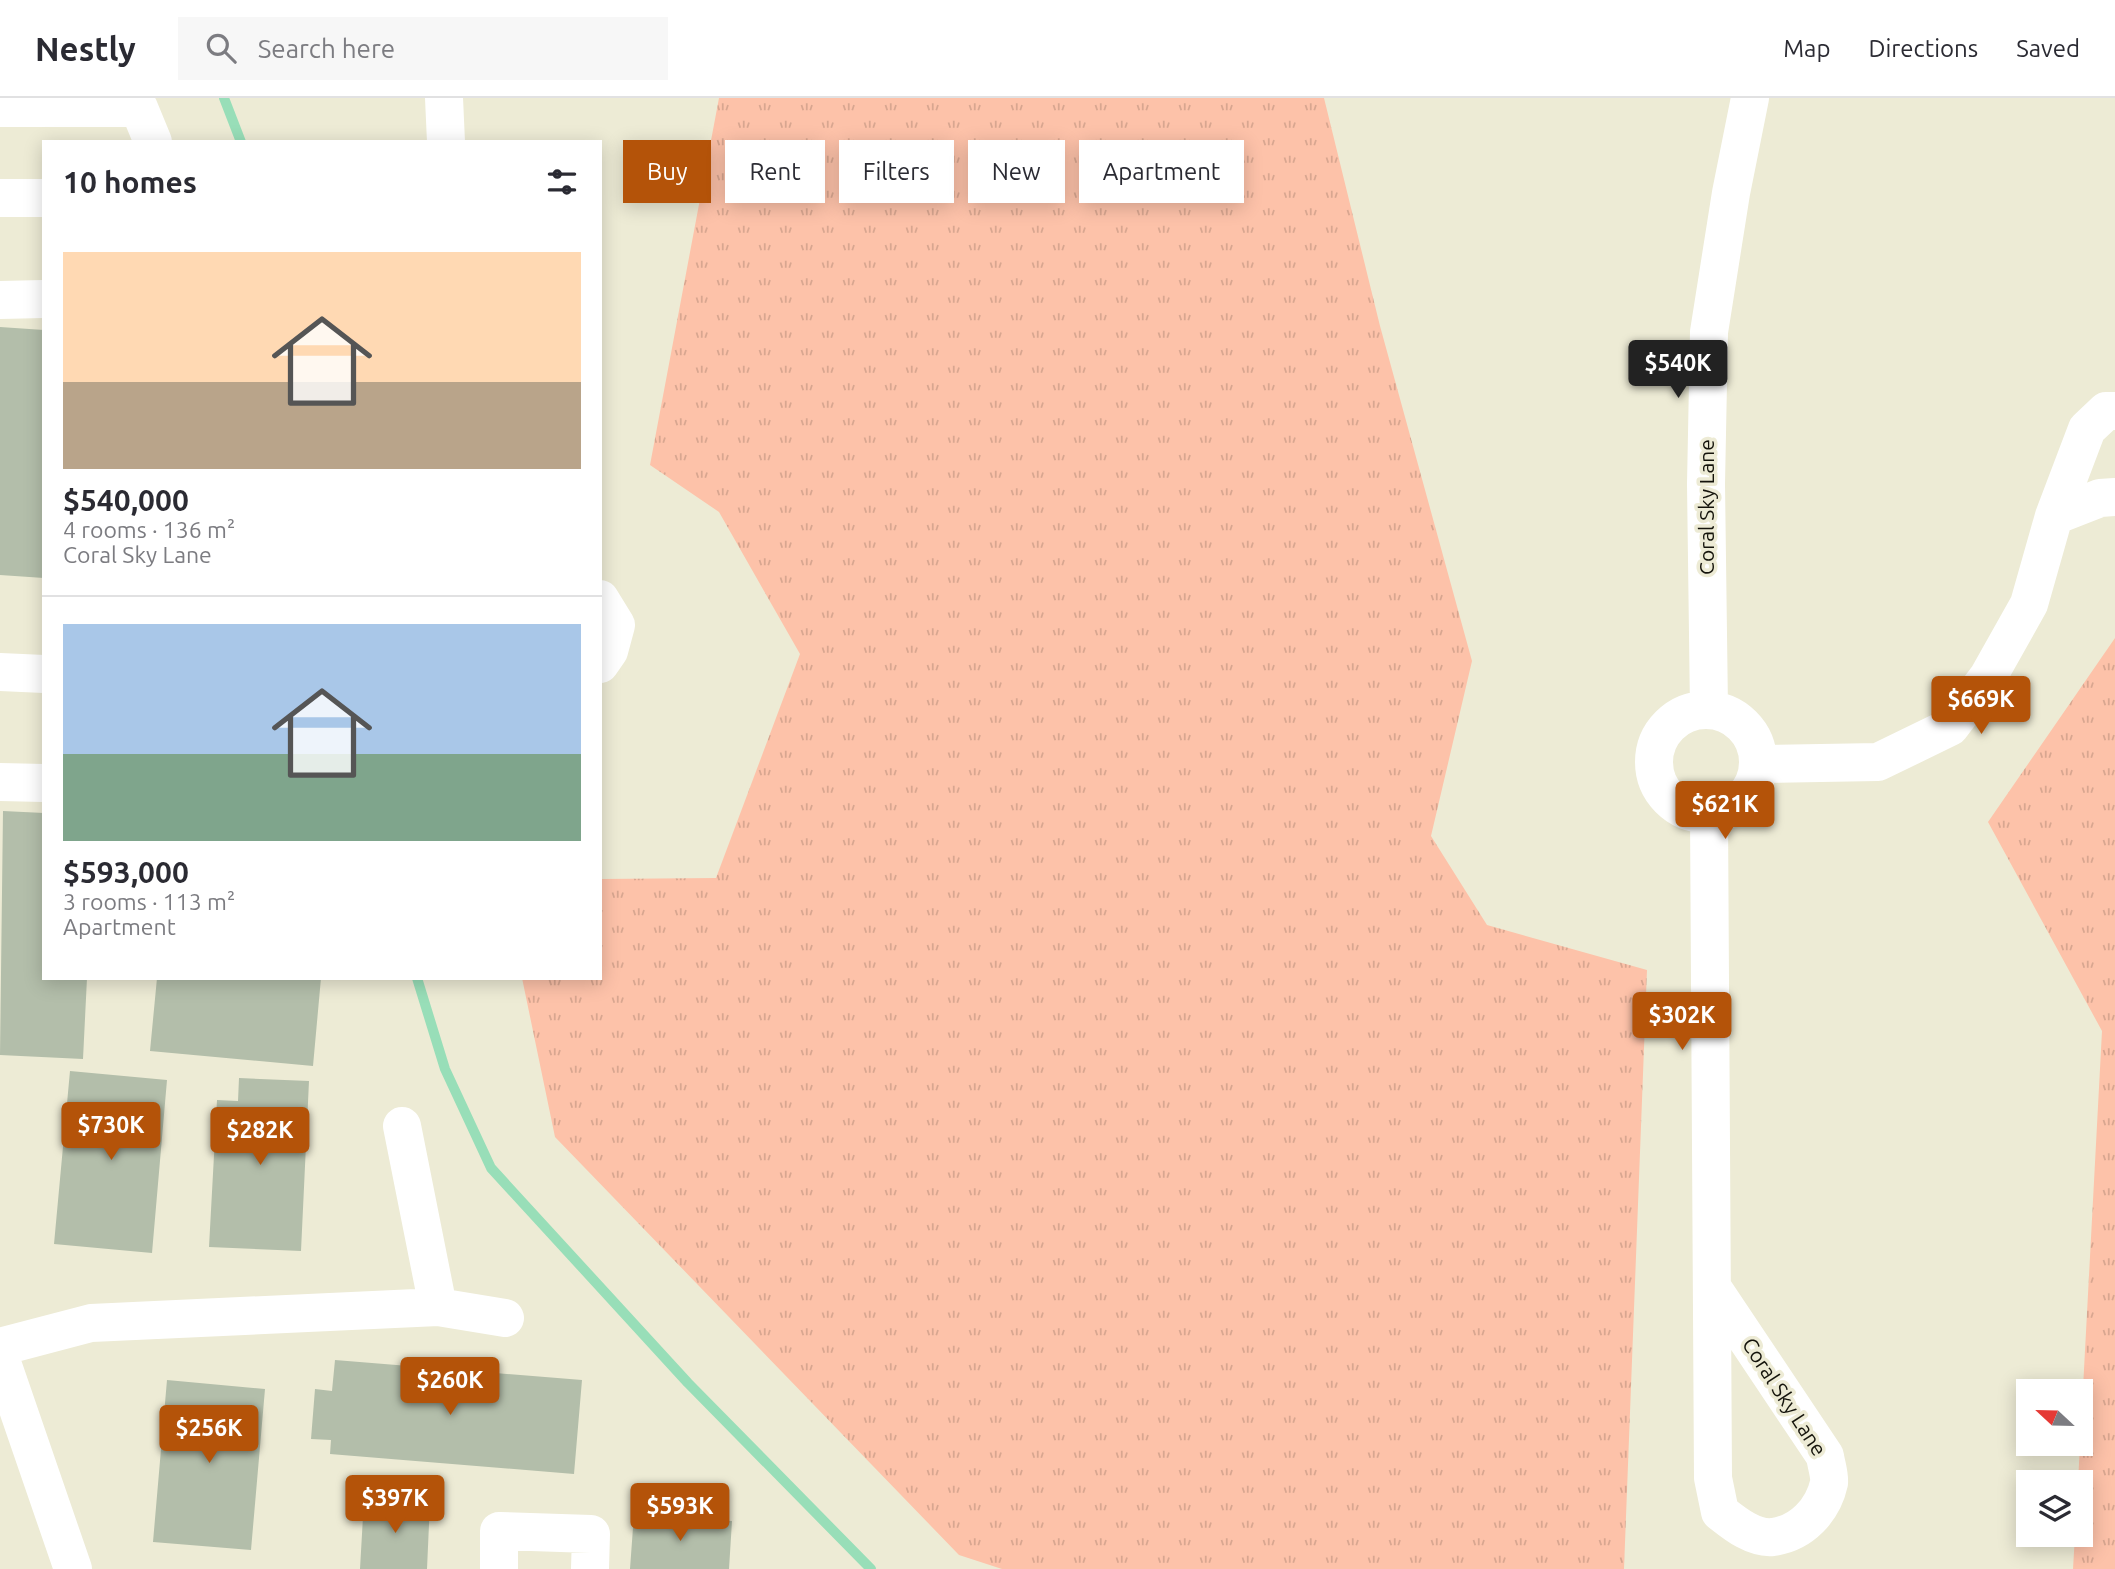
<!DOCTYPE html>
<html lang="en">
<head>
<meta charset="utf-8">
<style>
  body { margin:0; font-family:Ubuntu,sans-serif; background:#f7f7f7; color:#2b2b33; height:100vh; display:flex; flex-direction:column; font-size:26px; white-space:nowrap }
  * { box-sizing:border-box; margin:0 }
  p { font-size:23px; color:#7c7c81 }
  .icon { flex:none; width:38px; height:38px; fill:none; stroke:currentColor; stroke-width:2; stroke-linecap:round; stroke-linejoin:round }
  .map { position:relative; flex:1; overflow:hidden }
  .panel { position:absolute; left:42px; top:42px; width:560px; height:840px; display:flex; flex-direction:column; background:#fff; border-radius:0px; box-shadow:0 4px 18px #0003 }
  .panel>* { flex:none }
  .hud { position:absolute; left:623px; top:42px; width:665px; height:63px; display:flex; gap:14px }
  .needle { width:46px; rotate:292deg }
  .fabs { position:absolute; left:2016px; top:1281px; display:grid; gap:14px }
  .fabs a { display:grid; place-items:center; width:77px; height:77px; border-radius:0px; background:#fff; box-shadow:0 4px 18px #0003; font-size:35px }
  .price { position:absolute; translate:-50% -60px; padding:0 16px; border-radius:7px; background:#b45309; color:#fff; font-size:23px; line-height:46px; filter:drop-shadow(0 2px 4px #0008) }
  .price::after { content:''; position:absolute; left:50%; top:42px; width:21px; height:16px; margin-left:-10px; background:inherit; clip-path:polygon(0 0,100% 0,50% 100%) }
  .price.current { background:#222; color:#fff }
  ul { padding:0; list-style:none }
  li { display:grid; align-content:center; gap:14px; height:371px; padding:0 21px }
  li+li { border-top:2px solid #e1e1e2 }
  li span { display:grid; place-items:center; height:217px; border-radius:0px; color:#555 }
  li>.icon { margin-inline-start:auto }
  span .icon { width:126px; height:126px; fill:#fffc; stroke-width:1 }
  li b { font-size:30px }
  h2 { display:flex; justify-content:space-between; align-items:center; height:84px; padding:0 21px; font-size:30px }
  .chip { padding:0 24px; border-radius:0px; background:#fff; box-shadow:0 4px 18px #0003; font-size:24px; line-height:63px }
  .chip.current { background:#b45309; color:#fff }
  header { display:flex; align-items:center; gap:42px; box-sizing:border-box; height:98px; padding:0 35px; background:#fff; border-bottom:2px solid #e1e1e2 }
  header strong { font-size:33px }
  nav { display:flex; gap:38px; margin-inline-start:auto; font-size:24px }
  .search { width:490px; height:63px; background:#f7f7f7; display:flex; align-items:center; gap:18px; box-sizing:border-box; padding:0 24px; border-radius:0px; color:#7c7c81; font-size:26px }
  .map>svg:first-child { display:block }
  .grass { fill:url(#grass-tufts) }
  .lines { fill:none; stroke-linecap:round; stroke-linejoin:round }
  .stream { stroke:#98deb8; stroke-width:10 }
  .building { fill:#b3beaa }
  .minor { stroke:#fff; stroke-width:38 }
  .labels { text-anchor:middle; stroke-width:7; stroke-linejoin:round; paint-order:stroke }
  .street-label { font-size:21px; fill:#14130b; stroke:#edebd5 }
</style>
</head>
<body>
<header>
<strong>Nestly</strong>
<div class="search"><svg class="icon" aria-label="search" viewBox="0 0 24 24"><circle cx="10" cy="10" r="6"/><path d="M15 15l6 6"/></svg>Search here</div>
<nav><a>Map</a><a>Directions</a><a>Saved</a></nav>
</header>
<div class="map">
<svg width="2115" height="1471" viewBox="0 0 2115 1471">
  <defs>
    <pattern id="grass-tufts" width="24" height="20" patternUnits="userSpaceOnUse" patternTransform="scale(1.75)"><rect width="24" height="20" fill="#fdc2a9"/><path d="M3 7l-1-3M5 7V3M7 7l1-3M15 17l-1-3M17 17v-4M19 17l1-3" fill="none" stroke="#d8a690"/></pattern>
  </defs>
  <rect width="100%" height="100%" fill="#edebd5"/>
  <path class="grass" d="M719 0H1324L1380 228 1472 563 1431 738 1487 827 1647 872 1624 1471H1002L959 1457 555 1039 522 880H600V781L716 780 800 556 719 414 650 367Z
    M2115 540V1471H2073L2075 1437H2081V1384H2078L2102 933 1988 724Z"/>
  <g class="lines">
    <path class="stream" d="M224 0 241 44
      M417 880 445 971 491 1070 688 1285 871 1471"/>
  </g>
  <path class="building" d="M0 229 44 232V480L0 477Z
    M3 713 44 715V880H87L83 961 0 957Z
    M157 880H321L313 968 150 953Z
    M70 973 167 982 152 1155 54 1146Z
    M239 980 309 983 301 1153 209 1149 217 1002 238 1003Z
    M335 1262 582 1282 574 1376 330 1356 331 1342 311 1341 315 1291 332 1293Z
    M167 1282 265 1291 251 1452 153 1444Z
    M364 1401 430 1404 427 1471H360Z
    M634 1416 732 1423 729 1471H630Z"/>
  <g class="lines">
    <path class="minor" d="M444 0 446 44
      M0 10H139L153 44
      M0 100H44
      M0 202 44 201
      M2054 418 2100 400 2115 399
      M600 501 616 527 609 553 600 566
      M0 574 44 576
      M1709 611 1706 386 1709 234 1731 95 1750 0
      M1654 664a52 52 0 1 1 104 0a52 52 0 1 1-104 0Z
      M1759 666 1878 664 1950 629 1988 579 2029 506 2054 418 2087 331 2106 313H2115
      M0 684 44 685
      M1709 716 1713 1380 1720 1414C1734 1425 1753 1441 1773 1439 1802 1435 1823 1412 1829 1385 1830 1377 1826 1366 1825 1358L1714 1192
      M402 1028 438 1209
      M0 1249 91 1225 438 1209 505 1220
      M0 1259 73 1471
      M499 1471V1433L591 1436 590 1471"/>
  </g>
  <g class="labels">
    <g class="street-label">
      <text transform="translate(1707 409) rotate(-90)" y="7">Coral Sky Lane</text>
      <text transform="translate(1784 1299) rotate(57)" y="7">Coral Sky Lane</text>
    </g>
  </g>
</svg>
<div class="fabs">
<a><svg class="needle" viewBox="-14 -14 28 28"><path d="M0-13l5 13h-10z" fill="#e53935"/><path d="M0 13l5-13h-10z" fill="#7c7c81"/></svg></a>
<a><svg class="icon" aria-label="layers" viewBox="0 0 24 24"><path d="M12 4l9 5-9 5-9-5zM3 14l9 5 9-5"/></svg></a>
</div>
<b class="price current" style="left:1678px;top:302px">$540K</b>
<b class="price" style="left:1981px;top:638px">$669K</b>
<b class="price" style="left:1725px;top:743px">$621K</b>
<b class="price" style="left:1682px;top:954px">$302K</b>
<b class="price" style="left:111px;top:1064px">$730K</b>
<b class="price" style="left:260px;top:1069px">$282K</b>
<b class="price" style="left:450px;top:1319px">$260K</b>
<b class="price" style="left:209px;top:1367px">$256K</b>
<b class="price" style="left:395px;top:1437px">$397K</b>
<b class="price" style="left:680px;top:1445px">$593K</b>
<div class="hud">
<a class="chip current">Buy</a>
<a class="chip">Rent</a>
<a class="chip">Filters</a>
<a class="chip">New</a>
<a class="chip">Apartment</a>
</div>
<section class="panel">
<h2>10 homes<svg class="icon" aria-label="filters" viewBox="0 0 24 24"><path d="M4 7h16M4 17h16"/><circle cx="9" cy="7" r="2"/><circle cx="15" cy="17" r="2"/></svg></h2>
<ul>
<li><span style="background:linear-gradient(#ffd9b3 60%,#b9a48a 0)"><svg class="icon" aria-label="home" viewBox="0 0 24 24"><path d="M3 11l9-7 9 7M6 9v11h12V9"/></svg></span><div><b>$540,000</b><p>4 rooms · 136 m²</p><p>Coral Sky Lane</p></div></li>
<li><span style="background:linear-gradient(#a9c7e8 60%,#7fa58c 0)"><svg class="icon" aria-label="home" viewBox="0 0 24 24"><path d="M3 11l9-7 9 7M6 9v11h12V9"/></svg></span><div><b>$593,000</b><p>3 rooms · 113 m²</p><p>Apartment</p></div></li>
</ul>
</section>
</div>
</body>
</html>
